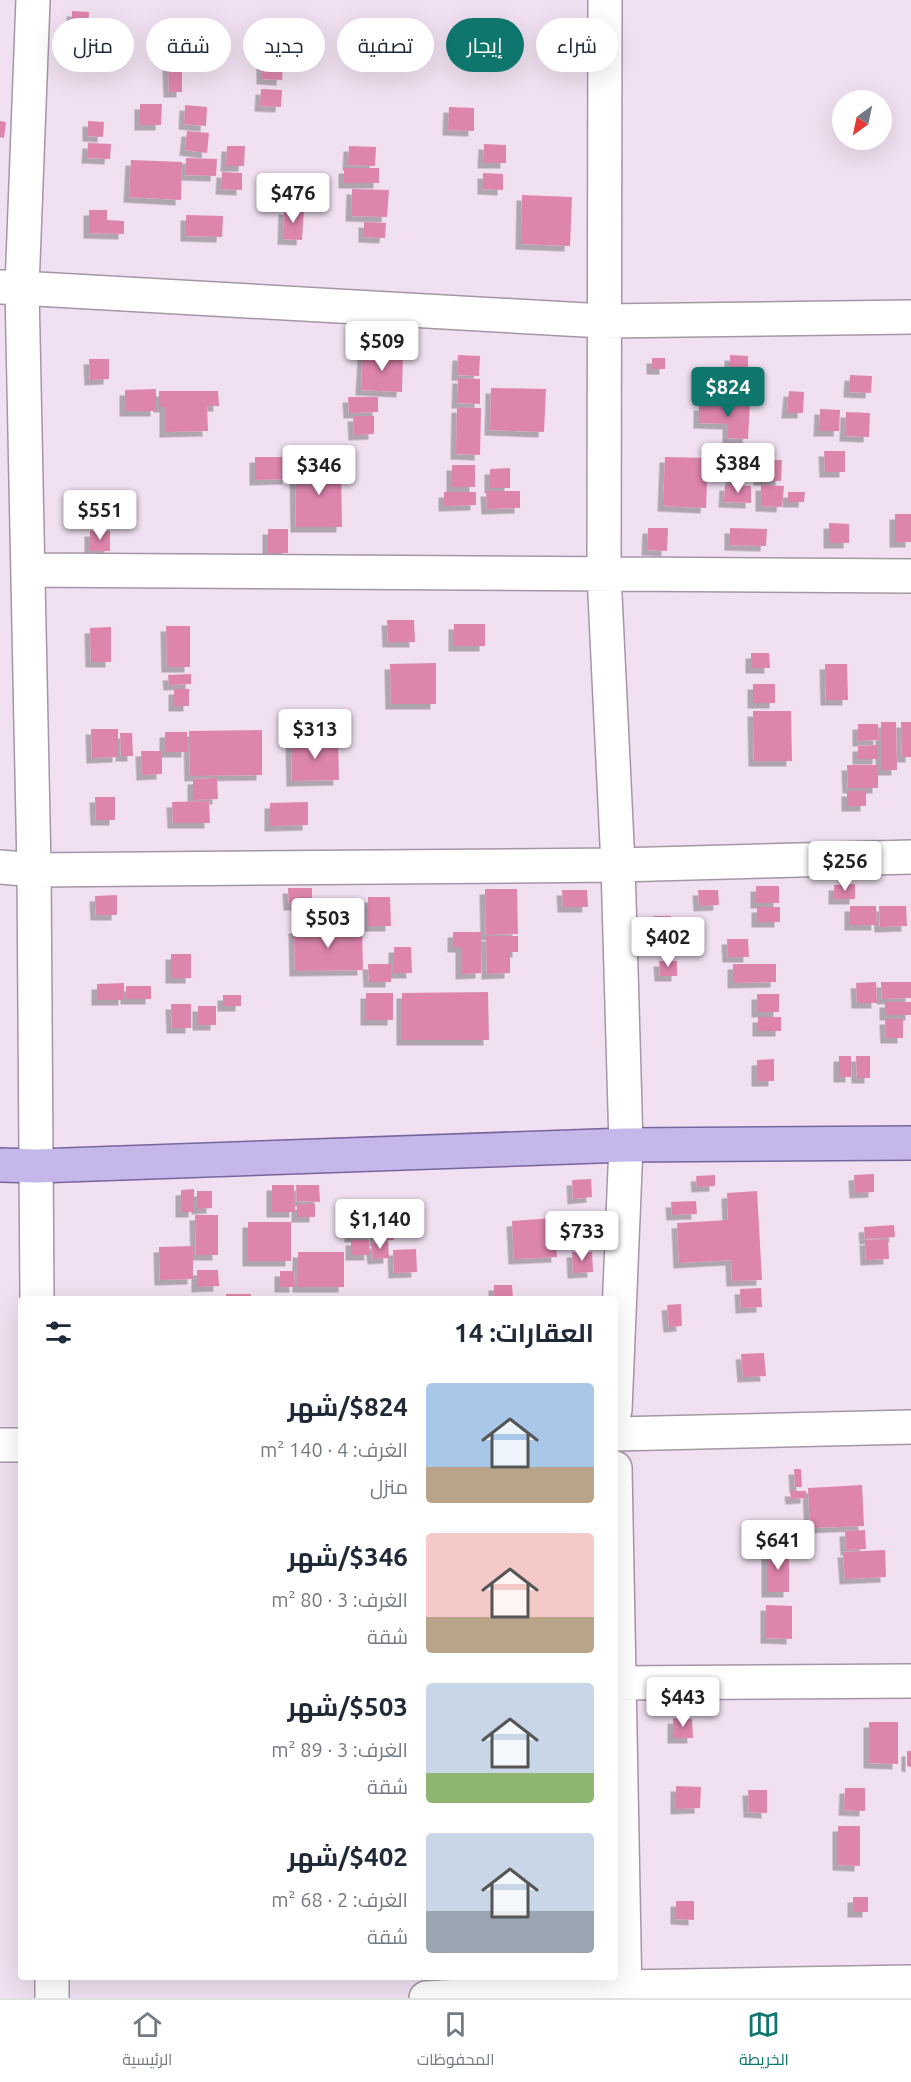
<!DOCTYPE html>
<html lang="ar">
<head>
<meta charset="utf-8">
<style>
  body { margin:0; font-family:Ubuntu,Cairo,sans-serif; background:#f6f6f7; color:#1f2937; direction:rtl; height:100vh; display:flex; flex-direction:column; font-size:22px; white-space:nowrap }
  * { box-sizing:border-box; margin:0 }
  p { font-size:20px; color:#747a83 }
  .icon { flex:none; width:33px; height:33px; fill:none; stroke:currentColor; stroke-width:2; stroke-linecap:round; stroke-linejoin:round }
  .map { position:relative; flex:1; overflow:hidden; direction:ltr }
  .drawer { position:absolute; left:18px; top:1296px; width:600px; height:684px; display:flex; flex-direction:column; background:#fff; border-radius:6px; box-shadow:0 6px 24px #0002; direction:rtl }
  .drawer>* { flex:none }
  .guide { position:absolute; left:18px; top:18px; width:600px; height:54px; direction:rtl; display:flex; gap:12px }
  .needle { width:39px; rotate:213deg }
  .buttons { position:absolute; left:832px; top:90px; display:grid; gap:12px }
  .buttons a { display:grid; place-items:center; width:60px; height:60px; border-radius:50%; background:#fff; box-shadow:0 6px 24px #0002; font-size:30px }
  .price { position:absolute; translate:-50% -51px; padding:0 14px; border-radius:6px; background:#fff; color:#222; font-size:20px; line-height:39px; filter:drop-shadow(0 2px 3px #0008) }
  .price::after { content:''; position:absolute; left:50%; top:36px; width:18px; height:14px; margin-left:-9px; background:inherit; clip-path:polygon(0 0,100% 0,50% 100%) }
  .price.active { background:#0f766e; color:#fff }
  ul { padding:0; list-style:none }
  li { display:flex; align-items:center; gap:18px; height:150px; padding:0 24px }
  li span { display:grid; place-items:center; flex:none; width:168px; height:120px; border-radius:6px; color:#555 }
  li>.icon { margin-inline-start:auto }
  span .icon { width:72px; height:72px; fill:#fffc; stroke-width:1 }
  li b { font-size:26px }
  h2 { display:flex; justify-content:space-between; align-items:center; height:72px; padding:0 24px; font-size:26px }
  .chip { padding:0 21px; border-radius:27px; background:#fff; box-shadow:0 6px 24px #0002; font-size:21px; line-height:54px }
  .chip.active { background:#0f766e; color:#fff }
  .tab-bar { display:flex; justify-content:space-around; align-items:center; height:84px; border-top:2px solid #e0e1e3; background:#fff; font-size:16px; color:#747a83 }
  .tab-bar a { display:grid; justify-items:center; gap:3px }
  .tab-bar .active { color:#0f766e }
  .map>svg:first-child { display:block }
  .building { fill:#de85ad; filter:url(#shadow) }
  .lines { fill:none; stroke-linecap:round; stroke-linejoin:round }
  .minor-casing { stroke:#a596a6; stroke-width:36 }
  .major-casing { stroke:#77669e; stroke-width:36 }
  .minor { stroke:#fff; stroke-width:33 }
  .major { stroke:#c5b7e9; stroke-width:33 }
</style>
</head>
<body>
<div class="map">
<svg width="911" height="1998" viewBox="0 0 911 1998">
  <defs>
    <filter id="shadow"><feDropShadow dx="-5.5" dy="5.5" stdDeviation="0" flood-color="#0004"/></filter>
  </defs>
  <rect width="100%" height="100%" fill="#f0e0f1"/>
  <path class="building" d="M72 11 89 12 88 29 72 27Z
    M262 35H285V56L262 57Z
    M186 38H208V53H187Z
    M162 40H183L182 59 161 58Z
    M358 44 379 45 378 59H357Z
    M462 46 482 47 481 57 462 56Z
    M262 62 283 63 282 80 262 79Z
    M168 65H182V92H169Z
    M261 89 282 90 281 107 260 106Z
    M140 104H162L161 125H140Z
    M185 105 207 107 206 126 184 124Z
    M449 107 474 108V131L448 130Z
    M0 121 6 122 4 138 0 137Z
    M88 121 104 122 103 137 88 136Z
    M187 131 209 133 207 153 185 150Z
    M88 143 111 144 110 159 87 158Z
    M484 144 506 145V163H483Z
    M227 146H245L244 166H226Z
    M349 146 376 147 375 166 348 165Z
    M186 158 217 159 216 176 185 175Z
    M131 160 182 162 181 200 129 197Z
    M344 168H379V183H344Z
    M222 172 242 173V190L221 189Z
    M483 173 503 174V190L483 189Z
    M352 189 389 190 387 217 351 216Z
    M522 195 572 197 570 246 521 244Z
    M284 209H304L302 240 283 239Z
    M89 210H107V220L124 221V234L89 233Z
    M186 215 223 216 222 237 186 236Z
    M364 222 386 223 385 238 364 237Z
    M363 353 403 354 402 392 361 390Z
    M458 355 480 356 479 376 457 375Z
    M730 355 748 356V372H730Z
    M652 358H665V369H652Z
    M89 359H109V379L90 380Z
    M850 375 872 376 871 393 849 392Z
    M728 376 746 377V390L727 389Z
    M458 378 480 379V404L457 403Z
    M491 388 546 389 544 432 490 430Z
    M156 389V411H125V390Z
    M159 391H218L219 406H207L208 431 165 432V407H159Z
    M789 391 804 392 803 413H787Z
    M348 397H378V412L349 413Z
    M729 402H750L748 439 728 438V424L699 423V405L728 406Z
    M457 407 481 408 480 455 456 454Z
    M820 409 840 410 839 431H819Z
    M846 412 870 413 869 437 845 436Z
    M353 416H374V434L354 435Z
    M824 451H845V472H825Z
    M255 457H288V479L255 480Z
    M665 457 708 458 706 508 663 506Z
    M759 460H782L781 481 759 480Z
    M731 462 750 463 749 480H731Z
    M341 465 342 527H296L295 466Z
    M452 465H475V487H452Z
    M510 468V488H490V469Z
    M725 485 751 486V503L724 502Z
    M761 485 784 486 782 507 761 506Z
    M486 491H520V508L487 509Z
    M444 492H476V505L444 506Z
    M788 492H805L804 502H788Z
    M895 514H911V542H895Z
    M829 523 849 524V543H829Z
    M648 528H668L667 551 647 550Z
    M730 528 767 529 766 546 730 545Z
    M268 529H288V553H268Z
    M90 531H110V551H90Z
    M387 620H414L415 642H388Z
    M454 624H485V646H454Z
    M166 626H190V667H167Z
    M111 627V662H91L90 628Z
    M751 653H769L770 668H751Z
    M436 663V704H391L390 664Z
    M825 664H847L848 700H826Z
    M191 674V684L169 685 168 675Z
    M753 684H775V703H753Z
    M174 689H189V706H174Z
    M753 711H791L792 761H754Z
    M881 722H896L897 770H881Z
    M901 722H911V757H902Z
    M858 724H878L879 740 858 741Z
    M91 729H118V757L92 758Z
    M262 730V775L190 776 189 731Z
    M165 732H187V752H165Z
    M120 733H132L133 756H121Z
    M291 740H338L339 780 292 781Z
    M878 745V759H858V746Z
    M141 751H162V774L142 775Z
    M847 765H878V788H848Z
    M217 778 218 799 193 800V779Z
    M847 791H866V806H847Z
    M95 797H115V820H96Z
    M209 801 210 823H173L172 802Z
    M308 802V825L270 826V803Z
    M855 884V899H834V885Z
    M756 886H779V903H756Z
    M288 888H312V905H289Z
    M485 889H517L518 934 486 935Z
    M562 890H587L588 907H563Z
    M698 890H718L719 905 699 906Z
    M117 895V915H96L95 896Z
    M368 897H390L391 926H368Z
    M850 906H876L877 925H850Z
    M879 906H906L907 926 880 927Z
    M757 907H780V922H757Z
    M654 916H671L672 932 654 933Z
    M362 927 363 970 295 971 294 928Z
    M453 932H481V973L461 974V947H453Z
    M486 936H518V952H510V973L487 974Z
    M727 939H748L749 957H728Z
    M394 947H411L412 973H394Z
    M171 954H191V978H171Z
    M659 961H677V976H660Z
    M368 964H391V982H369Z
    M733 964H776V982L733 983Z
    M876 982 877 1003H857L856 983Z
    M881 982H911V998L882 999Z
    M124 983V1000H97V984Z
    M126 986H151V999H126Z
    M488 992 489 1040H402V993Z
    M366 993H393V1020H366Z
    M757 994H779V1012H757Z
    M223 995H241V1006H223Z
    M885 1002H911V1015H885Z
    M171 1004H191V1028H172Z
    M198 1006H216V1025H198Z
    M758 1017H781V1031H758Z
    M885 1019H903V1038H886Z
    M839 1056H851V1077H839Z
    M856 1056H870V1078H857Z
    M774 1059V1081H757V1060Z
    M874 1174V1192L855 1193 854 1175Z
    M715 1175V1186L697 1187 696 1176Z
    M591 1179 592 1197 573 1199 572 1180Z
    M272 1185H294L295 1212H272Z
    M296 1185H319L320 1202 297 1201Z
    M194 1189V1212H181V1190Z
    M197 1191H212V1208L197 1209Z
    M757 1191 762 1280 732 1281 731 1260 679 1263 677 1223 728 1220 727 1193Z
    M696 1201 697 1214 672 1215 671 1202Z
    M297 1204H315V1217H297Z
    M374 1209H392V1230H375Z
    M195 1215H218V1255H196Z
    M554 1218 557 1257 514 1259 512 1221Z
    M248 1222H291V1261H248Z
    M350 1222H373L374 1237H350Z
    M894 1225 895 1237 865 1239 864 1227Z
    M393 1231 394 1240 375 1241V1232Z
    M888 1239 889 1259 866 1260 865 1240Z
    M351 1240H369L370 1255H351Z
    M388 1242 389 1258 373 1259 371 1243Z
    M193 1246V1279L160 1280 159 1247Z
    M416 1249 417 1272 394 1273 393 1250Z
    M298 1252H344V1287H298Z
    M572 1252H592L593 1272 573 1273Z
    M197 1270H218L219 1286 197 1287Z
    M280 1271H294L295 1287H280Z
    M494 1285H512L513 1299H494Z
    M761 1288 762 1307 741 1308 740 1289Z
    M226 1294H251V1299H226Z
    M681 1304 682 1326 669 1327 667 1305Z
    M764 1353 766 1376 743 1377 741 1354Z
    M794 1469H801L802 1487H795Z
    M862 1485 864 1526 810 1528 808 1488Z
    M790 1491H806V1498L791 1499Z
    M865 1530 866 1549 846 1550 845 1531Z
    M766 1531H785V1546H766Z
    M767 1550 789 1551V1592H767Z
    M885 1550 886 1577 845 1579 843 1552Z
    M766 1605 792 1606V1639L766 1638Z
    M673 1718 692 1719 693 1738H673Z
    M869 1722H898V1764L869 1763Z
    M907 1751H911V1767L907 1766Z
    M676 1786 701 1787 700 1808 676 1809Z
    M845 1788H865V1811L844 1810Z
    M748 1790H767V1813L749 1812Z
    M838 1826H860V1866L838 1865Z
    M853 1897H868V1912H853Z
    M676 1901H694V1920L676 1919Z"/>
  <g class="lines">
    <g class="minor-casing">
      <path id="minor" d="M33 0 22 288 34 870 37 1299
        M605 0 604 574 618 865 626 1145 615 1410
        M2 287 603 321 911 317
        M28 570 911 576
        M0 867 34 870 618 865 911 857
        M615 1434 911 1427
        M0 1445H21
        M615 1468 625 1998
        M615 1683 911 1681
        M52 1977V1998
        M426 1998 625 1987 911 1982"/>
    </g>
    <g class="major-casing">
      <path id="major" d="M0 1165 37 1166 626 1145 911 1143"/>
    </g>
    <use href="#minor" class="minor"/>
    <use href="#major" class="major"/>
  </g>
</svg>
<div class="buttons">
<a><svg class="needle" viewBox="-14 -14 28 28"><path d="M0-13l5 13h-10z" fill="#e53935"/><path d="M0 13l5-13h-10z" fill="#747a83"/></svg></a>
</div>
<b class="price" style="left:293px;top:224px">$476</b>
<b class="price" style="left:382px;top:372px">$509</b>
<b class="price active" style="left:728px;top:418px">$824</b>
<b class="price" style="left:738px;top:494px">$384</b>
<b class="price" style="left:319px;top:496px">$346</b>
<b class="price" style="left:100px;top:541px">$551</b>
<b class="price" style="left:315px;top:760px">$313</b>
<b class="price" style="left:845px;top:892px">$256</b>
<b class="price" style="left:328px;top:949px">$503</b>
<b class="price" style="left:668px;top:968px">$402</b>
<b class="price" style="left:380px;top:1250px">$1,140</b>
<b class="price" style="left:582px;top:1262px">$733</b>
<b class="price" style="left:778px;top:1571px">$641</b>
<b class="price" style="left:683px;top:1728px">$443</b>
<div class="guide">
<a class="chip">شراء</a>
<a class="chip active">إيجار</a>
<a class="chip">تصفية</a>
<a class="chip">جديد</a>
<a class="chip">شقة</a>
<a class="chip">منزل</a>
</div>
<section class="drawer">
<h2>العقارات: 14<svg class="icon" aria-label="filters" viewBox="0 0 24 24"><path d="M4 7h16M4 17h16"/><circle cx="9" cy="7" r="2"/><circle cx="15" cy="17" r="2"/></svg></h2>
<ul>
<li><span style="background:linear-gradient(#a9c7e8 70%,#b9a48a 0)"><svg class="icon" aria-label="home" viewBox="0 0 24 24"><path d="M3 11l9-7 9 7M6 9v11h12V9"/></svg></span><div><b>$824/شهر</b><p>الغرف: 4 · 140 m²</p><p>منزل</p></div></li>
<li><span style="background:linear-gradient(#f6c9c9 70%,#b9a48a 0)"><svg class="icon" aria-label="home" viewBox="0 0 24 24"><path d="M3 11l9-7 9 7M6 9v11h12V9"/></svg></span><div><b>$346/شهر</b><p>الغرف: 3 · 80 m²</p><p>شقة</p></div></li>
<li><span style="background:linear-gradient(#c9d6e8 75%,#8fb573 0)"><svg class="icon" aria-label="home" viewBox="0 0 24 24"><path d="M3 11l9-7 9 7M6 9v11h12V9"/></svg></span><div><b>$503/شهر</b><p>الغرف: 3 · 89 m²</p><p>شقة</p></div></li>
<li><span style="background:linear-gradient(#c9d6e8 65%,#9aa5b1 0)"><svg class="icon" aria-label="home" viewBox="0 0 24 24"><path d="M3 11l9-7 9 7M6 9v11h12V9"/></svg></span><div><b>$402/شهر</b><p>الغرف: 2 · 68 m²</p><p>شقة</p></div></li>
</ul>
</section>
</div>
<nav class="tab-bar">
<a class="active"><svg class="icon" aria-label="map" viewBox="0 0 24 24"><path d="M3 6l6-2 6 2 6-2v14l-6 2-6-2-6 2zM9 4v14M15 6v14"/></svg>الخريطة</a>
<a><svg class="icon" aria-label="saved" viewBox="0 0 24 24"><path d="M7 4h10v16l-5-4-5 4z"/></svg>المحفوظات</a>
<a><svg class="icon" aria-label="home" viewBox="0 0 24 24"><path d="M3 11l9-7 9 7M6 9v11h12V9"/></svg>الرئيسية</a>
</nav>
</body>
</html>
